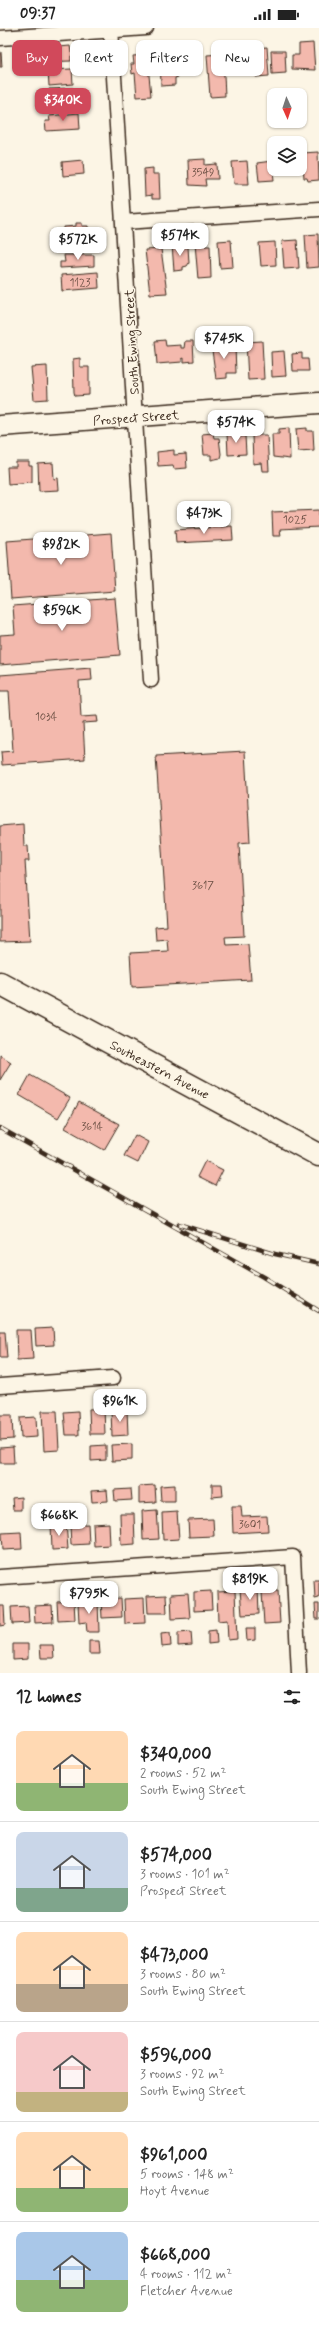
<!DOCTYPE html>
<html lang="en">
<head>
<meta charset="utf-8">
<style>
  body { margin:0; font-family:Mynerve,sans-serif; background:#f6f6f6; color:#222; height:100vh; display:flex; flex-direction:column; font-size:15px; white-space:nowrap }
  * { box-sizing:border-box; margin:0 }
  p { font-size:13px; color:#767676 }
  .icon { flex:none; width:22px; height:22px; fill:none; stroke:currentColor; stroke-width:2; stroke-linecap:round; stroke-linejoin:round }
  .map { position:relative; height:1645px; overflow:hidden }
  .drawer { display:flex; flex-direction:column; background:#fff; flex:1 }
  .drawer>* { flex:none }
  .top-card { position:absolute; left:12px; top:12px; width:295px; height:36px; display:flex; gap:8px }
  .needle { width:26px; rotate:177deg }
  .fabs { position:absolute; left:267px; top:60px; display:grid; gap:8px }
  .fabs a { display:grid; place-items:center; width:40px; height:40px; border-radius:8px; background:#fff; box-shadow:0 1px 3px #0004; font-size:20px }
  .price { position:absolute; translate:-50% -34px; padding:0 9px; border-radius:8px; background:#fff; color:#222; font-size:13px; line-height:26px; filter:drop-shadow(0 1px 2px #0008) }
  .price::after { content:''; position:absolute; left:50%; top:24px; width:12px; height:9px; margin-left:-6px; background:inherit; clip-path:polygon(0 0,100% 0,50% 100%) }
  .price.current { background:#d1495b; color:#fff }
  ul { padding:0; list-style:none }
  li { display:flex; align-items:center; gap:12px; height:100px; padding:0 16px }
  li+li { border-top:1px solid #e0e0e0 }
  li span { display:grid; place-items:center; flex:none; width:112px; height:80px; border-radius:8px; color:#555 }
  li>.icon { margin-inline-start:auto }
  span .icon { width:48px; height:48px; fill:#fffc; stroke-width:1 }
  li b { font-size:17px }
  h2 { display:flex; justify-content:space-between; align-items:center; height:48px; padding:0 16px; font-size:17px }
  .pill { padding:0 14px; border-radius:8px; background:#fff; box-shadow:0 1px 3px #0004; font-size:14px; line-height:36px }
  .pill.current { background:#d1495b; color:#fff }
  .status { display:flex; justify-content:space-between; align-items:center; height:28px; padding:0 20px; background:#fff; direction:ltr }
  .status svg { height:11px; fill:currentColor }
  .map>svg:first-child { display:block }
  .building { fill:#f3b9ad; stroke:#3b2a1e }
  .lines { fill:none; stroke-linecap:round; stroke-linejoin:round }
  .minor-casing { stroke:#3b2a1e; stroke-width:17 }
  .secondary-casing { stroke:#3b2a1e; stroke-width:23 }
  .primary-casing { stroke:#3b2a1e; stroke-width:25 }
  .minor { stroke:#fcf5e5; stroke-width:14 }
  .secondary { stroke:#fcf5e5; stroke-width:20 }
  .primary { stroke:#fcf5e5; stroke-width:22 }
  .rail-casing { stroke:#3b2a1e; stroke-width:4.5 }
  .rail { stroke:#fcf5e5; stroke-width:3; stroke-dasharray:9; stroke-linecap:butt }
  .labels { text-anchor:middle; stroke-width:3; stroke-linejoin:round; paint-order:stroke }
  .number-label { font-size:11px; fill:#694e42 }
  .street-label { font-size:13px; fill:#3b2a1e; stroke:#fcf5e5 }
</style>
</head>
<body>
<div class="status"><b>09:37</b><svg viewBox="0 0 49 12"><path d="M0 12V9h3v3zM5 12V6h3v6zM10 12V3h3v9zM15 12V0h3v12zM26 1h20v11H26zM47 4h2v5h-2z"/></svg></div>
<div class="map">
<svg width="319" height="1645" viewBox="0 0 319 1645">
  <rect width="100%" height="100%" fill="#fcf5e5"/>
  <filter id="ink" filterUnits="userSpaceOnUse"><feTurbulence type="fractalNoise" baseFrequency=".025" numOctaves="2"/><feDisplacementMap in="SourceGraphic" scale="8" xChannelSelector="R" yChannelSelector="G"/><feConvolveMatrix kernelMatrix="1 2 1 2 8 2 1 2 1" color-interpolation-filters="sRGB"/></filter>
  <g filter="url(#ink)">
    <path class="building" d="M313 15 315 42 292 41V27H299V16Z
      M70 18 71 24H74V28H71V33L34 34 33 22 47 23V20Z
      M267 19 269 48 256 49 253 20Z
      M271 23H285L286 45 272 46Z
      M0 24H1L2 39H0Z
      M176 24 178 49 175 50V57L161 58 160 25Z
      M223 26 225 68 210 69 207 27Z
      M147 27 151 68 137 69 135 45 132 46 131 36H134L133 28Z
      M72 41 73 56 49 58 48 42Z
      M73 60 75 75 50 77 49 61Z
      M79 85 80 101 46 103 45 93H50L49 88Z
      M318 124 319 152 308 153 307 150H304L302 125Z
      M205 131V137L217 136 218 151H205L206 158 189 157 188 132Z
      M83 132 84 146 63 148 62 134Z
      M247 133 249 156H234L232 134Z
      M272 133 274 152 259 153 257 135Z
      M153 140V146H159L160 171H152V167L145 168 144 141Z
      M76 195H82V198H88L89 216 70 217V215H65L64 199 76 198Z
      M318 206 319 239 307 240 305 207Z
      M231 212 233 239 220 240 218 213Z
      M297 212 299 240 284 241 282 213Z
      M205 214V218H210L211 250 198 251 195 215Z
      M275 214 276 237 261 238 259 215Z
      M183 215V219H188L189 235 187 238 183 239V242L174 243 172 216Z
      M161 221 167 265 150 266 145 222Z
      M64 227H94V238L60 240V234H65Z
      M98 244 99 260 62 263 61 247Z
      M165 312 166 318 181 317V320H184L185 313H193L194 333 184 334V330L182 331V334L157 336 155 313Z
      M262 313 264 351 248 352 246 314Z
      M226 314V319L235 318 236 345H227V350L216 351 211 315Z
      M284 323 286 348 272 349 271 324Z
      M302 325V331H308L309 343H293L292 326Z
      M80 330V339H89V367L75 368 74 364 73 331Z
      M47 338 48 371 34 372 31 339Z
      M289 400 290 431 273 429 272 406H279V401Z
      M307 400V403H313L314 422 298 423 296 401Z
      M238 404V408H245L246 426 228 427 227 405Z
      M213 405 214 410H219L221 426 220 430 211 432V427H204L202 406Z
      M252 407H267L269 443H262L261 435 253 436Z
      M174 422V427L186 426 187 440 174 441 173 437 158 438 157 424Z
      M16 434H29V438H32V454L8 456 7 439H16Z
      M53 435 54 451 58 450 59 462 39 463 38 436Z
      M319 482V499L280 501 281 508H273L272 484Z
      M232 498 233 512 176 515 175 502Z
      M111 505 115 563 11 571 7 513Z
      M115 570 120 627 0 637V607L15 606 13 578Z
      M91 640 92 652 79 653 81 689 97 688 98 694 83 695 85 731 2 737 1 724 13 723 9 663H0V647Z
      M245 723 250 814 239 815 244 908 225 909 226 917 248 916 251 952 132 959 130 925 168 923 167 911 156 912 155 899 167 898 156 728Z
      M23 796 24 818H28L29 833H25L30 913 0 914V798Z
      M0 1027 11 1034 0 1052Z
      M30 1047 70 1070 58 1090 19 1067Z
      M79 1074 119 1096 104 1122 65 1100Z
      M135 1107 148 1114 138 1135 124 1128Z
      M205 1133 223 1142 215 1158 197 1149Z
      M53 1300 54 1317 36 1318 35 1301Z
      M16 1302H31L33 1331 17 1332Z
      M0 1304H5L7 1330H0Z
      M104 1380 105 1406H90L89 1381Z
      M127 1382 128 1407 112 1408 111 1383Z
      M42 1383H57L59 1422 44 1423Z
      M78 1383 79 1407H66L64 1384Z
      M0 1387H12L13 1411 0 1412Z
      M36 1389 37 1409 21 1410 20 1390Z
      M132 1416V1432L112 1433 111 1417Z
      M106 1417V1432L91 1433V1418Z
      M13 1419 14 1435H0V1420Z
      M212 1456H222L223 1468 212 1469Z
      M155 1457 156 1474 139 1475V1458Z
      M175 1457V1473H161L160 1458Z
      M131 1461 132 1472 115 1473 114 1462Z
      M107 1462 108 1473 92 1474 91 1463Z
      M21 1469V1482H13L12 1470Z
      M232 1478H241L242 1489 267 1488 268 1503 233 1505Z
      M157 1482 159 1511 143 1512 142 1483Z
      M177 1484 179 1511 163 1512 162 1485Z
      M120 1486H134L135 1516 121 1517Z
      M213 1491 214 1508 189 1509 188 1492Z
      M66 1495 68 1521 52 1522 51 1496Z
      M109 1495 110 1517 94 1518 93 1496Z
      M88 1496 89 1516 71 1517 70 1497Z
      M21 1504 22 1521 3 1522 2 1505Z
      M314 1552H319V1570L315 1571Z
      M258 1560 259 1586 242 1587 240 1561Z
      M211 1563 212 1582 194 1583V1564Z
      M235 1563 237 1611 228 1612 227 1592 218 1593 217 1564Z
      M278 1563 280 1595 264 1596 262 1564Z
      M188 1565 190 1590 172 1591 171 1566Z
      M166 1567 167 1585H148L147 1568Z
      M121 1570 122 1589 102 1590 101 1571Z
      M144 1570 145 1595 125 1596 124 1571Z
      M74 1573 75 1592 58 1593 57 1574Z
      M98 1573 99 1604H87L86 1594 79 1595 78 1574Z
      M315 1576H319V1591H316Z
      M52 1577 53 1594 35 1595 34 1578Z
      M0 1578H4L5 1597 0 1598Z
      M28 1578 29 1595 12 1596 11 1579Z
      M246 1600H255V1612L247 1613Z
      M216 1602 217 1615 208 1616V1603Z
      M191 1604 192 1617 178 1618V1605Z
      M170 1605 171 1618 162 1619 161 1606Z
      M89 1613H99L100 1626H89Z
      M13 1616H28V1631L13 1632Z
      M40 1617H53L54 1630H41Z"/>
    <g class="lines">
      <g class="minor-casing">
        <path id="minor" d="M111 0 151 652
          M0 10 146 0
          M124 194 319 181
          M0 1358 113 1350
          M0 1549 293 1529 299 1645"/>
      </g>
      <g class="secondary-casing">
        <path id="secondary" d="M0 398 319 375"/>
      </g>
      <g class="primary-casing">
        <path id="primary" d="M0 955 319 1127"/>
      </g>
      <use href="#minor" class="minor"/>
      <use href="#secondary" class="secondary"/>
      <use href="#primary" class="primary"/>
      <g class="rail-casing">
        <path id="rail" d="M0 1100 264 1249 319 1283
          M179 1196 275 1226 319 1236"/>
      </g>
      <use href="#rail" class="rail"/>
    </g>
  </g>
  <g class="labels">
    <g class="number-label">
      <text x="203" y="148">3549</text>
      <text x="80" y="258">1123</text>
      <text x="295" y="495">1025</text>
      <text x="46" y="692">1034</text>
      <text x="203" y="861">3617</text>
      <text x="92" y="1102">3614</text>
      <text x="250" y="1500">3601</text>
    </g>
    <g class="street-label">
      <text transform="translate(131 314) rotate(-93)" y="5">South Ewing Street</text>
      <text transform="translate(136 389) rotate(-4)" y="5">Prospect Street</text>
      <text transform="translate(160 1041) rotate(28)" y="5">Southeastern Avenue</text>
    </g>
  </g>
</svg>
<div class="fabs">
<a><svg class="needle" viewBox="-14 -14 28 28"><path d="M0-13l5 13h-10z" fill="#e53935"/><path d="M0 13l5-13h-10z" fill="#767676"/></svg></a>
<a><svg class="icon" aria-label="layers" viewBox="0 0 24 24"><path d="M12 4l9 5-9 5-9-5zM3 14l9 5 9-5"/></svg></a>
</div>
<b class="price current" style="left:63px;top:94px">$340K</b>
<b class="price" style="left:180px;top:229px">$574K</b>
<b class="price" style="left:78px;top:233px">$572K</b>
<b class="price" style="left:224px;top:332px">$745K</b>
<b class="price" style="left:236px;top:416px">$574K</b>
<b class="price" style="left:204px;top:507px">$473K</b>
<b class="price" style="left:61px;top:538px">$982K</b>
<b class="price" style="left:62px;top:604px">$596K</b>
<b class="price" style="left:120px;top:1395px">$961K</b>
<b class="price" style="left:59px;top:1509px">$668K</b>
<b class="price" style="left:250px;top:1573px">$819K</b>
<b class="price" style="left:89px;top:1587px">$795K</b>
<div class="top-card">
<a class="pill current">Buy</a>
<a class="pill">Rent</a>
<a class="pill">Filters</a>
<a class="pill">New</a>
</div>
</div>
<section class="drawer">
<h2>12 homes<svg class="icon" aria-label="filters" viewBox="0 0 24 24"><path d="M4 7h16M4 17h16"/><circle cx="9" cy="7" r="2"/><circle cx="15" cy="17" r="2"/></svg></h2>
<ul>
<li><span style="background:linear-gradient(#ffd9b3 65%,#8fb573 0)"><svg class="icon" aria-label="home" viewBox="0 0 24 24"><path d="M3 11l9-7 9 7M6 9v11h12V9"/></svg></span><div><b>$340,000</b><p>2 rooms · 52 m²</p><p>South Ewing Street</p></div></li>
<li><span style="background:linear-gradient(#c9d6e8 70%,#7fa58c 0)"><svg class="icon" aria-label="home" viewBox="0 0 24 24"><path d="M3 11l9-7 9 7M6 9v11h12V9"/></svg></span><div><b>$574,000</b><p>3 rooms · 101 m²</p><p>Prospect Street</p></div></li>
<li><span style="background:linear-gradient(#ffd9b3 65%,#b9a48a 0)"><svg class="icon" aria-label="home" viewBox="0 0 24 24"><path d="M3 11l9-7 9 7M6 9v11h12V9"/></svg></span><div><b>$473,000</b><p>3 rooms · 80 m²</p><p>South Ewing Street</p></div></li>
<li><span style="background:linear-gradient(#f6c9c9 75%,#c2b280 0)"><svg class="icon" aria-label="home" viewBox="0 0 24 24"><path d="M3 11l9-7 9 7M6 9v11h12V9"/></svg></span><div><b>$596,000</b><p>3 rooms · 92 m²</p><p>South Ewing Street</p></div></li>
<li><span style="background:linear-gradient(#ffd9b3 70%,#8fb573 0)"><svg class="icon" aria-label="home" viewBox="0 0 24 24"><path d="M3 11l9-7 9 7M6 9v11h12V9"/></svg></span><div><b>$961,000</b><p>5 rooms · 148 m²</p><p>Hoyt Avenue</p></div></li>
<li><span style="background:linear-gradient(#a9c7e8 60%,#8fb573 0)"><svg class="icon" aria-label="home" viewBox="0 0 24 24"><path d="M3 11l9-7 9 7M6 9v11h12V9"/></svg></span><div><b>$668,000</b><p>4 rooms · 112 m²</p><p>Fletcher Avenue</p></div></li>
</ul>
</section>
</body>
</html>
